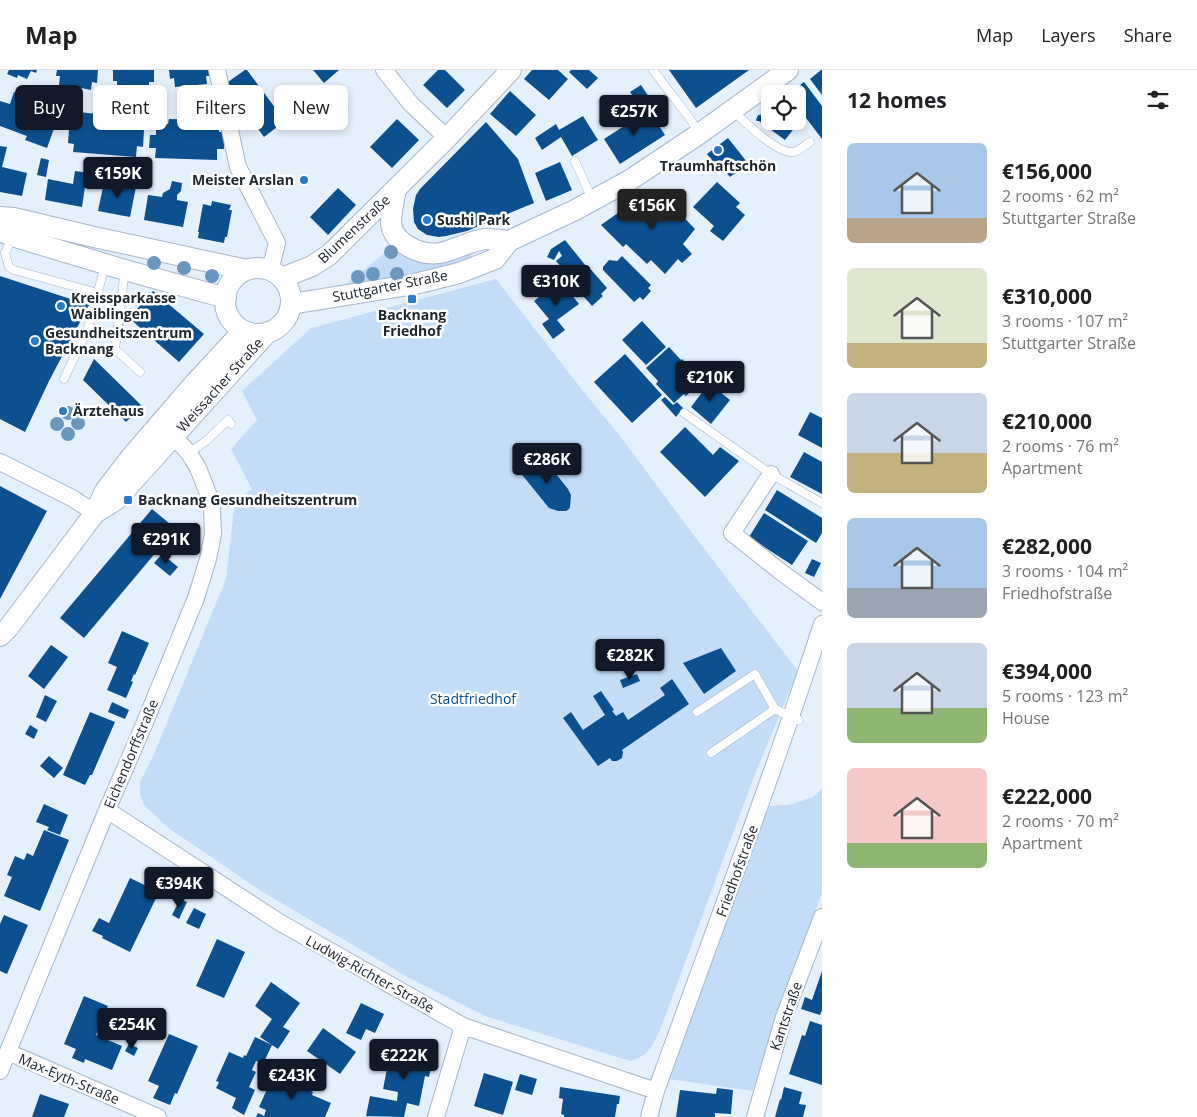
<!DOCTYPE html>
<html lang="en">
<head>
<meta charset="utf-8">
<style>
  body { margin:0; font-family:"Open Sans",sans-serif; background:#f2f2f2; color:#202124; height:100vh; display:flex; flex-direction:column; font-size:19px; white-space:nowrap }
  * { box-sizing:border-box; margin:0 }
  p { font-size:16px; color:#757577 }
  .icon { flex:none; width:28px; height:28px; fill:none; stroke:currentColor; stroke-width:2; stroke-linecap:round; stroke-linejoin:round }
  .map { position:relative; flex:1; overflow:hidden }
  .sheet { display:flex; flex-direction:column; background:#fff; width:375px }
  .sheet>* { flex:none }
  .top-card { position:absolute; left:15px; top:15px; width:475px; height:45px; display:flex; gap:10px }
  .fabs { position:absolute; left:761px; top:15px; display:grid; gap:10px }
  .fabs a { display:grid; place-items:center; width:45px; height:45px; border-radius:8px; background:#fff; box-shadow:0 2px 8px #0003; font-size:25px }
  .price { position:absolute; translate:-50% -42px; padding:0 11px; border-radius:5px; background:#111827; color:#fff; font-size:16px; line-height:32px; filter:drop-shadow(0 1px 2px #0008) }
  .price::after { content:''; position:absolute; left:50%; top:30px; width:15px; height:11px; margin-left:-8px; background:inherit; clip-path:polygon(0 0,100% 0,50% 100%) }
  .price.on { background:#222; color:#fff }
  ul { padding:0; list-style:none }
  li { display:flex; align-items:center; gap:15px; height:125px; padding:0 25px }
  li span { display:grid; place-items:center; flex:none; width:140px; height:100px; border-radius:8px; color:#555 }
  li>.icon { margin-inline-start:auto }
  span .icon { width:60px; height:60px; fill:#fffc; stroke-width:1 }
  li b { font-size:21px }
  h2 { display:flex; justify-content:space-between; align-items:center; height:60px; padding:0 25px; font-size:21px }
  .pill { padding:0 18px; border-radius:8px; background:#fff; box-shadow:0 2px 8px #0003; font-size:18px; line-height:45px }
  .pill.on { background:#111827; color:#fff }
  header { display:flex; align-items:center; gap:30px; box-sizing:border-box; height:70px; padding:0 25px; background:#fff; border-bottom:1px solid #e0e0e0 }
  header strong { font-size:24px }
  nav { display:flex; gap:28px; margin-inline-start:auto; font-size:18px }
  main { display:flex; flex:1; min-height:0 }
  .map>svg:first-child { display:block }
  .green { fill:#c3dcf8 }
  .building { fill:#0c508f }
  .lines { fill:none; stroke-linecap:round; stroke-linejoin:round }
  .service-casing { stroke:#a6b7cb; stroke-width:9 }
  .minor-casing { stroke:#a6b7cb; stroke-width:18 }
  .tertiary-casing { stroke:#a6b7cb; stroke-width:22 }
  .service { stroke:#fff; stroke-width:8 }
  .minor { stroke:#fff; stroke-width:16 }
  .tertiary { stroke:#fff; stroke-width:20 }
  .tree { fill:#6b97bf }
  .poi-dot { fill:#2b7bca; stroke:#fff; stroke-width:2 }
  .labels { text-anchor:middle; stroke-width:5; stroke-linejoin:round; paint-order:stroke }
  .poi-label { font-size:14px; font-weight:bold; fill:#20272f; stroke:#fff; text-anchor:start }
  .street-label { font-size:14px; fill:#20272f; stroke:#fff }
  .park-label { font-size:14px; fill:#084e8c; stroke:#fff }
</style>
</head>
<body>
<header>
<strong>Map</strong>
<nav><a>Map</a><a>Layers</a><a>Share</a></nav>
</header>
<main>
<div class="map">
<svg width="822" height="1047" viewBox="0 0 822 1047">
  <rect width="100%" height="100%" fill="#e5f0fd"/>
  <path class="green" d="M391 178 402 184 469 181 472 189 438 200 341 218Z
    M496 209 583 321 620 366 686 455 798 601 755 704 660 960C652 976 649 986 630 991L485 946 409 908 261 821 167 757 144 735 140 724V712L154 684 226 509 235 431 252 419 231 379 257 350 242 321 311 258Z
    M822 718V823L794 897 753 1021 668 1009 769 736 789 735 813 727Z"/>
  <path class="building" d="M9 0H37L36 3 31 1 27 9 18 5 17 8 7 4Z
    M57 0H98L97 13 92 12 91 20 81 18 80 22 69 20 70 17 59 15 60 6H56Z
    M113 0H154V12H149V20H139V24H128V20H117V11H113Z
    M169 0H211V6H206L207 14 197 15V19L186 20V16L175 17 174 8 170 9Z
    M245 0H247L285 51 264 67 225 14Z
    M313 0H339L324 13Z
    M438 0H445L465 20 447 38 423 15Z
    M532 0H558L568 9 549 30 524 9Z
    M571 0H589L598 8 587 19 569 2Z
    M669 0H749L696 38Z
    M821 0H822V25L810 9Z
    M804 12 822 36V69L803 44 798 48V24H789Z
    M641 15 649 27 638 34 630 22Z
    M510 21 536 45 516 66 490 44Z
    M14 22 61 39 47 78 25 70 27 66 0 56V31L10 34Z
    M770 37V51H792L796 56 785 70 759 51H757L756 50 758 45H760Z
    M649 40 665 65 620 94 604 69Z
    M78 42 139 48 138 59 144 60 143 77 137 76 136 87 73 82 74 74 68 73 69 59H77Z
    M583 46 598 70 572 86 561 67 542 80 535 68 556 54 559 60Z
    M169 49 219 50V62H224V79H217V90L155 88 156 78H149L150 65H156V54H168Z
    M397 49 419 70 392 98 370 77Z
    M486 52 518 89 534 133 467 161 446 166 439 167 427 165 418 159 414 152 413 139 416 125 420 119Z
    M728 68 747 92 740 97 741 99 730 107 725 101 722 103 707 84Z
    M0 76 7 77 2 97 27 103 22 126 0 122Z
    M41 88 49 90 46 107 37 105Z
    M560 92 572 120 546 131 535 103Z
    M128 97 147 98 145 111 126 108Z
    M75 101 90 103 87 117H85L82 137 45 130 48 109 73 114Z
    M126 110 137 112 130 147 98 141 103 117 112 119 113 114 124 116Z
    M172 111 182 113 181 121 177 125V130L188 132 183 157 144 150 148 125 162 127 163 123 170 119Z
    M717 112 740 133 736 137 745 145 723 171 710 161 714 156 693 137Z
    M338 118 356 135 328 165 310 147Z
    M646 123 650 128 655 124 666 134 668 131 695 159 683 174 692 184 682 193 678 189 665 204 651 190 647 194 626 174 623 177 601 155Z
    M212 131 231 135 229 140H232L227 167H225L224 173 198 168 199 162H198L203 134 211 136Z
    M565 170 586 196 587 195 607 218 601 224 603 226 592 236 569 210 571 209 556 191 562 186 559 181 554 190 547 187 551 179Z
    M622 186 651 215 648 218 651 221 643 230 640 227 634 232 603 200V197L609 190 617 191Z
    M0 206 89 235 49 311 25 362 0 349Z
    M560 210 579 234 557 250 565 260 553 269 542 254 549 249 534 231Z
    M153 221 204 264 179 292 129 248Z
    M642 251 666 277 646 295 622 270Z
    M669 277 681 290 682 289 702 310 686 326 684 324 674 333 656 314 658 311 646 298Z
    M625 284 662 325 632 353 594 312Z
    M94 289 142 336 126 352 83 310Z
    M709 313 730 330 711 354 691 337Z
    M665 327 673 335 677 332 683 338 676 347 661 330Z
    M810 342 822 348V378L798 365Z
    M685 357 713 385 720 377 739 391 705 427 660 382Z
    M804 382 822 392V424L790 407Z
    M541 385 568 419 571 425 570 437 569 439 566 441H558L549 438 519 401Z
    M0 416 47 441 0 529Z
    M777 420 822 448V463L816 473 765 440Z
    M152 439 175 458 164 472 167 475 160 484 157 481 84 568 60 548Z
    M764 443 808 471 792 495 749 467Z
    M162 484 178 497 170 506 154 493Z
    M812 489 821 493 814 507 805 503Z
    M122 561 149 573 135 605 134 604 131 611 133 612 126 628 107 620 117 597 108 593Z
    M51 575 68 587 44 619 28 606Z
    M721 578 736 601 704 624 683 593Z
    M637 604 640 611 623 618 620 610Z
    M672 609 689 634 622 680 623 682 622 688 617 691H612L610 688 598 696 563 648 571 642 583 660 605 645 593 626 601 621 614 640 612 641 616 646 623 642 628 650 665 625 660 618Z
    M45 625 57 631 46 652 36 647Z
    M112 632 129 640 125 649 108 642Z
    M90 642 115 652 92 705H90L85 715 63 705Z
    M30 655 38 660 34 669 25 664Z
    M49 686 63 698 54 708 40 696Z
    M44 734 68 745 60 765 47 760 49 757 36 752Z
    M44 760 69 770 40 841 4 826 12 807 7 805 15 786 24 790 27 783 33 786Z
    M130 808 159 822 130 882 102 868 103 866 92 861 99 848 109 853Z
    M180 829 187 832 179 849 172 845Z
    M194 838 206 844 199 859 186 853Z
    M4 845 28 855 7 904 0 901V854Z
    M217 869 245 882 224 928 196 916Z
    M822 901V940L820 945 801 939 805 927 812 930Z
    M271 912 300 933 283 957 290 961 278 979 260 967 272 949 255 936Z
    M84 926 108 936 96 965 122 976 112 1000 85 989 84 993 72 988 76 979 64 974Z
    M361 933 384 944 375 963 366 959 361 970 346 963Z
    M810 951 822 955V1015L789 1004 802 965 805 966Z
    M323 958 356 982 340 1004 307 981Z
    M169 964 198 976 177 1024 175 1023 170 1035 153 1028 159 1016 148 1011Z
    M255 967 272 975 263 994 256 991 252 1000 256 1002 249 1017 255 1020 244 1045 232 1038 236 1028 216 1018 219 1012 216 1011 229 982 243 988 244 985 246 986Z
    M397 970 435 977 429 1007 425 1006 419 1036 407 1033 404 1047 366 1046 370 1026 397 1031 398 1022 383 1019 387 999 408 1003 410 993 394 990Z
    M129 974 138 978 134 986 125 981Z
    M484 1003 513 1012 503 1045 474 1036Z
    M520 1004 537 1009 532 1025 515 1020Z
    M273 1006 287 1013 289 1009 298 1013 297 1015 313 1022 312 1025 331 1033 325 1047H256L258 1043 264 1046 266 1040 259 1037Z
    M560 1017 620 1026 619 1034H617L615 1047H564V1045L561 1044 563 1029 559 1028Z
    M784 1017 802 1022 799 1034 806 1035 803 1047H775L780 1029 781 1030Z
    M717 1018 733 1020 731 1044 715 1043V1047H676L680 1020 716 1024Z
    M40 1024 69 1034 64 1047H32Z"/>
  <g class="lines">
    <g class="service-casing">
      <path id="service" d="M653 0 691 50 698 62
        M203 38H225
        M733 41C744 51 777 84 793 82 799 81 805 75 810 72
        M575 91 592 129
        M12 168 5 183 9 197 14 200 98 223
        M125 200 115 279 140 302
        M64 309 88 258 105 196
        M684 343 771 404 822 433
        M189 383 206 371 228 350 231 354
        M697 642 755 604 775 639 799 650
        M711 683 775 639"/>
    </g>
    <g class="minor-casing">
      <path id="minor" d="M217 0 238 97 277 173 270 201
        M384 0 411 34 447 68
        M0 392 72 428 95 443
        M771 404 732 463 781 502 822 532
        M107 740 279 852 463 956 656 1021
        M8 982 158 1047
        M0 1001 107 740 143 657 196 528 208 489 213 464 212 439 209 426 198 398 189 383 174 367
        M436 1047 463 956
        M649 1047 656 1021C712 865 771 711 822 554
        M755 1047 784 947 822 847"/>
    </g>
    <g class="tertiary-casing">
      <path id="tertiary" d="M396 119C394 130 391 142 391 153 393 174 422 186 440 183 455 180 470 171 485 169 493 169 501 170 509 171
        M0 147 14 148 94 167 247 200
        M0 161 12 166 125 200 226 228
        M225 231a33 33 0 1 1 66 0a33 33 0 1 1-66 0Z
        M282 208 312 196 329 185 447 68 511 0
        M291 234 415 214 459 203 495 189 509 171 575 140 630 110 699 64 788 0
        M95 443 116 430 266 264
        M0 566 9 557 95 443 105 421 131 387 194 314 243 261"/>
    </g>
    <use href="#service" class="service"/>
    <use href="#minor" class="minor"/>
    <use href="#tertiary" class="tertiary"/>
  </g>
  <g class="tree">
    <circle cx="391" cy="182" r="7"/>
    <circle cx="154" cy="193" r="7"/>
    <circle cx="184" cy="198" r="7"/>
    <circle cx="373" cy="204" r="7"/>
    <circle cx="397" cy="204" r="7"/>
    <circle cx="212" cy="206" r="7"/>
    <circle cx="358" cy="207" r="7"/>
    <circle cx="68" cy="343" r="7"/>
    <circle cx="78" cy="353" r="7"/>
    <circle cx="57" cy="354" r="7"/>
    <circle cx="68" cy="364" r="7"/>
  </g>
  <g class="poi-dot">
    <circle cx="718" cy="80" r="5"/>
    <circle cx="304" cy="110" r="5"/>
    <circle cx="427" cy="150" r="5"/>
    <rect x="407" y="224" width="10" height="10" rx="2.5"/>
    <circle cx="61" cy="236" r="5"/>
    <circle cx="35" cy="271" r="5"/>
    <circle cx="63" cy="341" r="5"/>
    <rect x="123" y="425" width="10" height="10" rx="2.5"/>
  </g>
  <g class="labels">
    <g class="poi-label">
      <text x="718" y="101" text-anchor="middle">Traumhaftschön</text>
      <text x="294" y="115" text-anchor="end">Meister Arslan</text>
      <text x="437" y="155">Sushi Park</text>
      <text x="71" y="233">Kreissparkasse<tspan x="71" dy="16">Waiblingen</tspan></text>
      <text x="412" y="250" text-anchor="middle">Backnang<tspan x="412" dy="16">Friedhof</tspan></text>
      <text x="45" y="268">Gesundheitszentrum<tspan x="45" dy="16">Backnang</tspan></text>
      <text x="73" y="346">Ärztehaus</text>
      <text x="138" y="435">Backnang Gesundheitszentrum</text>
    </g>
    <g class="street-label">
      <text transform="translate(354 159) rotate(-43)" y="5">Blumenstraße</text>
      <text transform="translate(390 216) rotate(-11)" y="5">Stuttgarter Straße</text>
      <text transform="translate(220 315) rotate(-48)" y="5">Weissacher Straße</text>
      <text transform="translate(131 684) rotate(-67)" y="5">Eichendorffstraße</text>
      <text transform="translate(737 801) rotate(-70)" y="5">Friedhofstraße</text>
      <text transform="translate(370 904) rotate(29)" y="5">Ludwig-Richter-Straße</text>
      <text transform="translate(786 946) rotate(-71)" y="5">Kantstraße</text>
      <text transform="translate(69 1009) rotate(23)" y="5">Max-Eyth-Straße</text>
    </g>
    <g class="park-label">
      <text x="473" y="634">Stadtfriedhof</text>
    </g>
  </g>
</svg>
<div class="fabs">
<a><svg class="icon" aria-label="locate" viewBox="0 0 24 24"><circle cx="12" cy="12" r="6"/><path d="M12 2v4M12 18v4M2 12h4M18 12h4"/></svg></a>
</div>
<b class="price" style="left:634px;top:67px">€257K</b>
<b class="price" style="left:118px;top:129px">€159K</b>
<b class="price on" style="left:652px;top:161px">€156K</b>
<b class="price" style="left:556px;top:237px">€310K</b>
<b class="price" style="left:710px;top:333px">€210K</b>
<b class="price" style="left:547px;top:415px">€286K</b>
<b class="price" style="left:166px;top:495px">€291K</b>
<b class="price" style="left:630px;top:611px">€282K</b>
<b class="price" style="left:179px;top:839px">€394K</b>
<b class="price" style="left:132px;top:980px">€254K</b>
<b class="price" style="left:404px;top:1011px">€222K</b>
<b class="price" style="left:292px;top:1031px">€243K</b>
<div class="top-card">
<a class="pill on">Buy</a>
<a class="pill">Rent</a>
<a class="pill">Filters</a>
<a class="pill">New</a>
</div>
</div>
<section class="sheet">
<h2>12 homes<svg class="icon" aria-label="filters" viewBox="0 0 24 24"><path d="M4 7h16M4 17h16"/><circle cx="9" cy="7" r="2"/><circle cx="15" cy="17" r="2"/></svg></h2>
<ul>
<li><span style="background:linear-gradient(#a9c7e8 75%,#b9a48a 0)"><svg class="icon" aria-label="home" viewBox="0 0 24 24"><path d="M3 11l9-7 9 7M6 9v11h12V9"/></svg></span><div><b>€156,000</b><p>2 rooms · 62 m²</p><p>Stuttgarter Straße</p></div></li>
<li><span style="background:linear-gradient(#dfe7d0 75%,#c2b280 0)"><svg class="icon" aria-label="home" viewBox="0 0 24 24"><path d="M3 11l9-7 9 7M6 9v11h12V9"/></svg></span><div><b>€310,000</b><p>3 rooms · 107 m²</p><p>Stuttgarter Straße</p></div></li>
<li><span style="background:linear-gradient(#c9d6e8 60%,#c2b280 0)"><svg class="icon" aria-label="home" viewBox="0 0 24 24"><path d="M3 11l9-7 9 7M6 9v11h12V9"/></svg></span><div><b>€210,000</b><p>2 rooms · 76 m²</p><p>Apartment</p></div></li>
<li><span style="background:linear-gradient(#a9c7e8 70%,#9aa5b1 0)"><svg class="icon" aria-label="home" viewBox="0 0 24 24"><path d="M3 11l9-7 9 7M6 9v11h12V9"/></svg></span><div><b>€282,000</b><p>3 rooms · 104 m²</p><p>Friedhofstraße</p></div></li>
<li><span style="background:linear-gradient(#c9d6e8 65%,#8fb573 0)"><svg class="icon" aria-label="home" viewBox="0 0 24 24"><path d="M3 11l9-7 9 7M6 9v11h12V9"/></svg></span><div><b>€394,000</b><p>5 rooms · 123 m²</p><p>House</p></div></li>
<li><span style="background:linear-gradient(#f6c9c9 75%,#8fb573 0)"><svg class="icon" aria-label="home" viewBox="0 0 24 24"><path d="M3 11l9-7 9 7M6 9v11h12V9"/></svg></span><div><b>€222,000</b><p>2 rooms · 70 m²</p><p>Apartment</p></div></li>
</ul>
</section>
</main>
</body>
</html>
